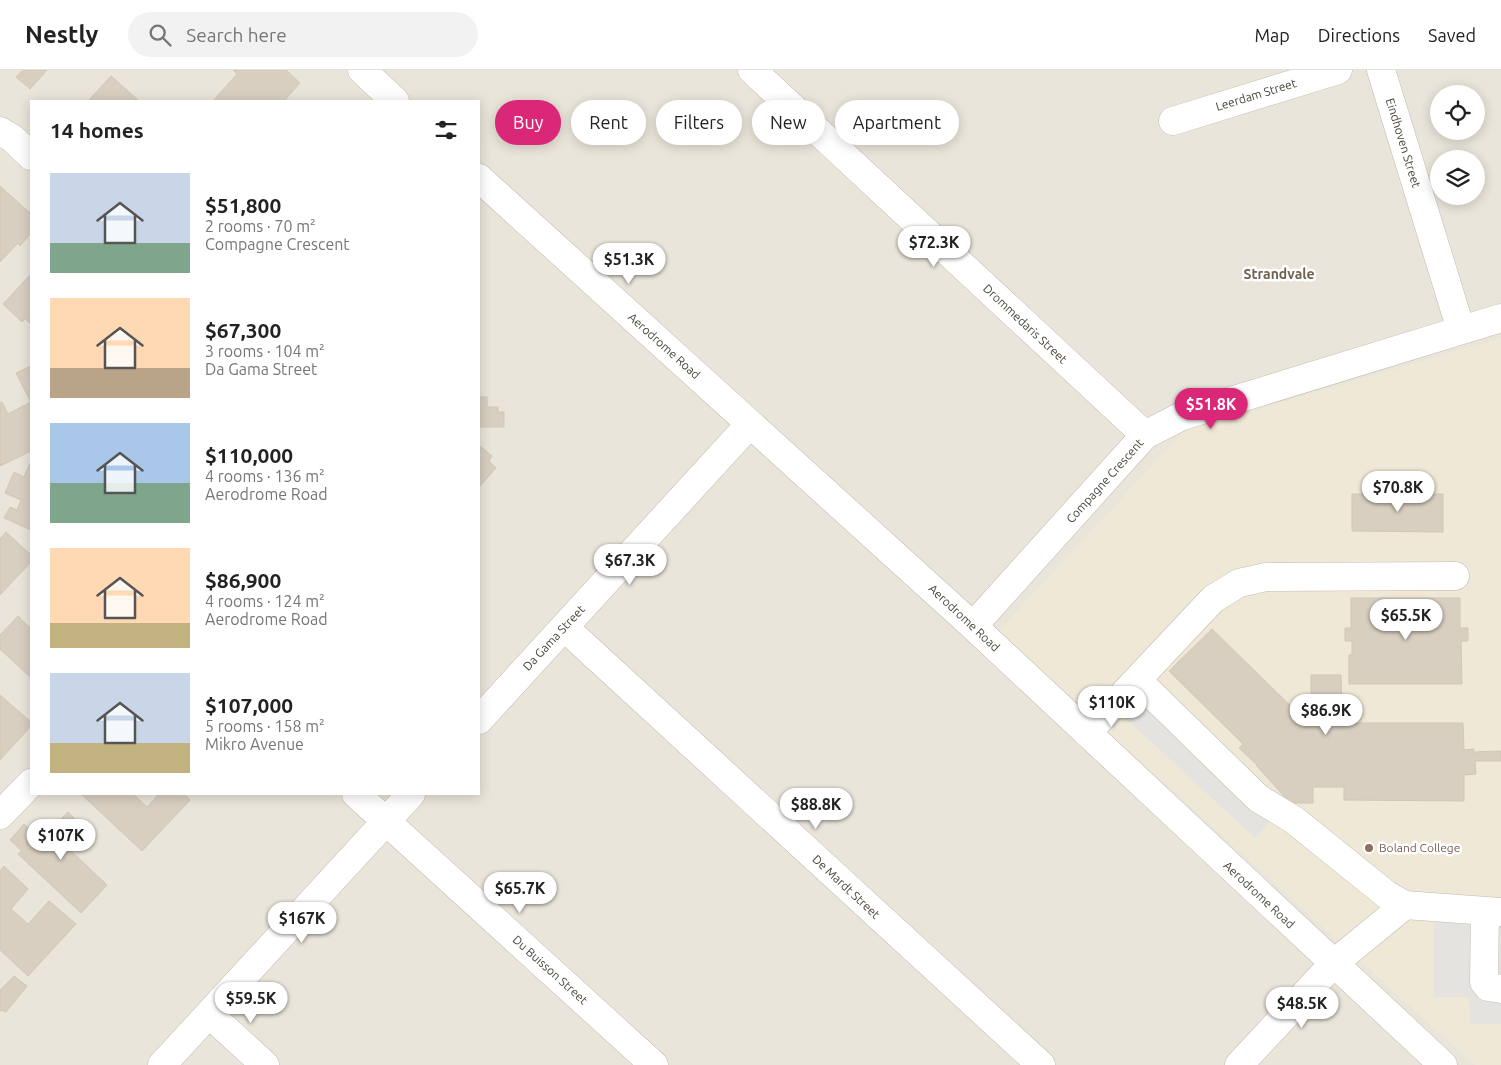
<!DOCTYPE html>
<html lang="en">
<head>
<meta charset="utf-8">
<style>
  body { margin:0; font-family:Ubuntu,sans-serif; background:#f2f2f2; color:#222; height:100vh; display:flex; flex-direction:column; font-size:19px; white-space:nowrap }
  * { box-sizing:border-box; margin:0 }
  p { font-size:16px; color:#767676 }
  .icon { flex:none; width:28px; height:28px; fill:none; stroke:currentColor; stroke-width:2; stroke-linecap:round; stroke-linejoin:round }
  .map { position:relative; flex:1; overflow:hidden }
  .drawer { position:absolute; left:30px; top:30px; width:450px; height:695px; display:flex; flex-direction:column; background:#fff; border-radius:0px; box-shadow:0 2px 12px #0003 }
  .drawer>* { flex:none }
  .hud { position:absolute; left:495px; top:30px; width:475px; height:45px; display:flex; gap:10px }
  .buttons { position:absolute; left:1430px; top:15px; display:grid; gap:10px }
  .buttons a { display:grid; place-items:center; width:55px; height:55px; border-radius:50%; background:#fff; box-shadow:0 2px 12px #0003; font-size:25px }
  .price { position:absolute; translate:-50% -42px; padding:0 11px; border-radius:18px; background:#fff; color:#222; font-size:16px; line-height:32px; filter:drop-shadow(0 1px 2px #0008) }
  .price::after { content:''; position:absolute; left:50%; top:30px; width:15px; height:11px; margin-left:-8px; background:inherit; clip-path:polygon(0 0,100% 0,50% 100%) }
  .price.selected { background:#db2777; color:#fff }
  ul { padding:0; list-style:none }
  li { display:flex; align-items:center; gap:15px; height:125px; padding:0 20px }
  li span { display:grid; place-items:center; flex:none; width:140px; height:100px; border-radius:0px; color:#555 }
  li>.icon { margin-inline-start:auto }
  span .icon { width:60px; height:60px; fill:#fffc; stroke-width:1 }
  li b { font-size:21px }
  h2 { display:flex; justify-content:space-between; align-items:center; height:60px; padding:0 20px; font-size:21px }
  .chip { padding:0 18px; border-radius:22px; background:#fff; box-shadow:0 2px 12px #0003; font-size:18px; line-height:45px }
  .chip.selected { background:#db2777; color:#fff }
  header { display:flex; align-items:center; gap:30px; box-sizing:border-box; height:70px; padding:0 25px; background:#fff; border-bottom:1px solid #e0e0e0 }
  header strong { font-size:24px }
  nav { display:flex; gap:28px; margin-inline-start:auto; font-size:18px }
  .search { width:350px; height:45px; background:#f2f2f2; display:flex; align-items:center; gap:12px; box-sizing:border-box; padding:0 18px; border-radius:28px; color:#767676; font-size:19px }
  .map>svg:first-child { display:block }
  .residential { fill:#eae5da; fill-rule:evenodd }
  .education { fill:#efe8d6 }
  .parking { fill:#e5e3e0 }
  .building { fill:#d8cfc1; stroke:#d3c7b4 }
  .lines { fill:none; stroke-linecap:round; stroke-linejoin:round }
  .minor-casing { stroke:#c2bbae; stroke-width:29 }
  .minor { stroke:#fff; stroke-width:28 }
  .education-dot { fill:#8d6e63; stroke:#fff; stroke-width:2 }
  .labels { text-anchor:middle; stroke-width:5; stroke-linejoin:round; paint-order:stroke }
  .street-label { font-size:12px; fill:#4b4439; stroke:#fff }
  .education-label { font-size:12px; fill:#785e54; stroke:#fff; text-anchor:start }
  .neighbourhood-label { font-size:14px; font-weight:bold; fill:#6e6250; stroke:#fff }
</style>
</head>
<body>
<header>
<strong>Nestly</strong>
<div class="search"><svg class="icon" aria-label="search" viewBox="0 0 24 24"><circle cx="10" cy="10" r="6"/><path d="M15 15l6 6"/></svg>Search here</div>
<nav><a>Map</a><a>Directions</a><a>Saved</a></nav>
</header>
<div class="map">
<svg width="1501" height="995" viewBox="0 0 1501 995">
  <rect width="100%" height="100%" fill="#f6f3ec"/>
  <path class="residential" d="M0 0H1501V995H0ZM1439 24H1476V61H1439ZM31 31H479V724H31ZM1439 89H1476V126H1439Z"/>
  <path class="education" d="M1501 268V995H1475L998 562 1184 361Z"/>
  <path class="parking" d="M1151 611 1285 735 1255 768 1121 644Z
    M1434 828H1501V954H1470L1469 927H1434Z"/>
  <path class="building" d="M23 0H47L30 19 16 7Z
    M233 0H286L300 13 284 31H213L237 4Z
    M111 6 138 30 137 31H88Z
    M0 116 31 144V163L20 176 18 173 0 192Z
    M31 204V254L25 249 22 252 3 234Z
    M31 296V381L0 396V333L2 332 8 344 31 332 16 303Z
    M479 327H487V337H498V342H504V357H479Z
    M479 375 492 386 489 391 496 398 479 417Z
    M30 393H31V460L4 448 10 437 17 440 21 430 5 423 14 402 24 407Z
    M1352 424H1443V462L1352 461Z
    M6 462 31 485V492L0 525V469Z
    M1351 528H1460V558H1468V571H1461L1462 614H1349V585H1352V571H1345V558H1351Z
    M18 546 31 559V608L0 579V565Z
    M1212 559 1303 648H1311V605H1341L1342 648H1347V653H1463L1464 680 1474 679V682L1501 681V691H1475L1476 704 1464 705V731L1344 730V717H1313V733H1290L1256 695H1257L1239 678 1243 674 1169 601Z
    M0 625 31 652V656L0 690Z
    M81 724H133L147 737 159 724H184L190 730 142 781Z
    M68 742 86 761 69 779 107 815 81 843 18 784 22 781 10 770 24 754 36 765 39 762 43 767Z
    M4 796 28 819 11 839 28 854 49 831 76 854 28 906 0 880V801Z
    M14 906 27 916 6 942 1 940 0 941V920Z"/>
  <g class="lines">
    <g class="minor-casing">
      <path id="minor" d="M362 0 395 31
        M752 0 1145 365
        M1381 0 1461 260
        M1173 51 1338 0
        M0 61 12 68 31 86
        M479 108 973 556 1443 995
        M973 556 1145 365 1182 346 1501 248
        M564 557 1041 995
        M1137 610 1258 728 1294 750 1387 825 1405 835 1501 842
        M479 650 750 354
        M1087 663 1213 529 1239 513 1266 507 1455 506
        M356 724 654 995
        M0 745 31 713
        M1485 842 1484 912 1488 917 1501 919
        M209 944 265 995
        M162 995 411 724
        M1239 995 1333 894 1405 835"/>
    </g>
    <use href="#minor" class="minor"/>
  </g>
  <circle class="education-dot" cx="1369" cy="778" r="5"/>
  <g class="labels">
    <g class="street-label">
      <text transform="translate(1256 25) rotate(-17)" y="4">Leerdam Street</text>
      <text transform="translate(1403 73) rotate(73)" y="4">Eindhoven Street</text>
      <text transform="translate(1025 254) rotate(43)" y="4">Drommedaris Street</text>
      <text transform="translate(664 276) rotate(42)" y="4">Aerodrome Road</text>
      <text transform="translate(1105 411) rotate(-48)" y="4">Compagne Crescent</text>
      <text transform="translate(964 548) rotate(43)" y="4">Aerodrome Road</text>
      <text transform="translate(554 568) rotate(-47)" y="4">Da Gama Street</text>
      <text transform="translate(846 817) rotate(43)" y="4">De Mardt Street</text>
      <text transform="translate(1259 825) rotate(43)" y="4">Aerodrome Road</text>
      <text transform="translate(550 900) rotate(42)" y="4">Du Buisson Street</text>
    </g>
    <g class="education-label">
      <text x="1379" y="782">Boland College</text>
    </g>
    <g class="neighbourhood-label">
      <text x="1279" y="209">Strandvale</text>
    </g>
  </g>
</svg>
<div class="buttons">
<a><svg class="icon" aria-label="locate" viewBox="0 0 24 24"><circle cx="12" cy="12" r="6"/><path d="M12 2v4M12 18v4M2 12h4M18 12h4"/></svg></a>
<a><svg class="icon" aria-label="layers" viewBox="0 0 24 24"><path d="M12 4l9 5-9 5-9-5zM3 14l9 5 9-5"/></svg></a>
</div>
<b class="price" style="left:934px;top:198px">$72.3K</b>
<b class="price" style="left:629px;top:215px">$51.3K</b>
<b class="price selected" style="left:1211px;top:360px">$51.8K</b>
<b class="price" style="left:1398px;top:443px">$70.8K</b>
<b class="price" style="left:630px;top:516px">$67.3K</b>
<b class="price" style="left:1406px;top:571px">$65.5K</b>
<b class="price" style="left:1112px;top:658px">$110K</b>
<b class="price" style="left:1326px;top:666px">$86.9K</b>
<b class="price" style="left:816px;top:760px">$88.8K</b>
<b class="price" style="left:61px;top:791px">$107K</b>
<b class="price" style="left:520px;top:844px">$65.7K</b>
<b class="price" style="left:302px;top:874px">$167K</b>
<b class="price" style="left:251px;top:954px">$59.5K</b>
<b class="price" style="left:1302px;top:959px">$48.5K</b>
<div class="hud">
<a class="chip selected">Buy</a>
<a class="chip">Rent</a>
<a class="chip">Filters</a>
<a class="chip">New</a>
<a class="chip">Apartment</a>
</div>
<section class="drawer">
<h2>14 homes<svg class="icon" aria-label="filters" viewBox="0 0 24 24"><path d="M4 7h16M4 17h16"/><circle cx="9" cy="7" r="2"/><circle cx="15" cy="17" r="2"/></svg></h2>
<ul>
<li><span style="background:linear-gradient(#c9d6e8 70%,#7fa58c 0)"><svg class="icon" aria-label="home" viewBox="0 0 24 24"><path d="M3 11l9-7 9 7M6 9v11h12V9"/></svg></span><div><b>$51,800</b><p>2 rooms · 70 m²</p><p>Compagne Crescent</p></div></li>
<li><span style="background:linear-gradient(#ffd9b3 70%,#b9a48a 0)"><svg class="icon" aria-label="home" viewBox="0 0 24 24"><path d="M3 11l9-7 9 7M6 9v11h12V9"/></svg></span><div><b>$67,300</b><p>3 rooms · 104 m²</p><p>Da Gama Street</p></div></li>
<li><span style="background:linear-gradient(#a9c7e8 60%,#7fa58c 0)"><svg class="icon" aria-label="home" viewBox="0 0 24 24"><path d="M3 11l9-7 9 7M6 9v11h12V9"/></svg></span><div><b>$110,000</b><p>4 rooms · 136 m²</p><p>Aerodrome Road</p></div></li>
<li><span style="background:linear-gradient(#ffd9b3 75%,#c2b280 0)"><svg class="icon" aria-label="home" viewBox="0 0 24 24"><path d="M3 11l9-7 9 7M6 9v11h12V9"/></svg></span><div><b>$86,900</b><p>4 rooms · 124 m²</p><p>Aerodrome Road</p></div></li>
<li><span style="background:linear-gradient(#c9d6e8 70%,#c2b280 0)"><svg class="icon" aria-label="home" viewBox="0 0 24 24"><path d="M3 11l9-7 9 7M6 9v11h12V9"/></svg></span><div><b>$107,000</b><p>5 rooms · 158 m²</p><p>Mikro Avenue</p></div></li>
</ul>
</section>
</div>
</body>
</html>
